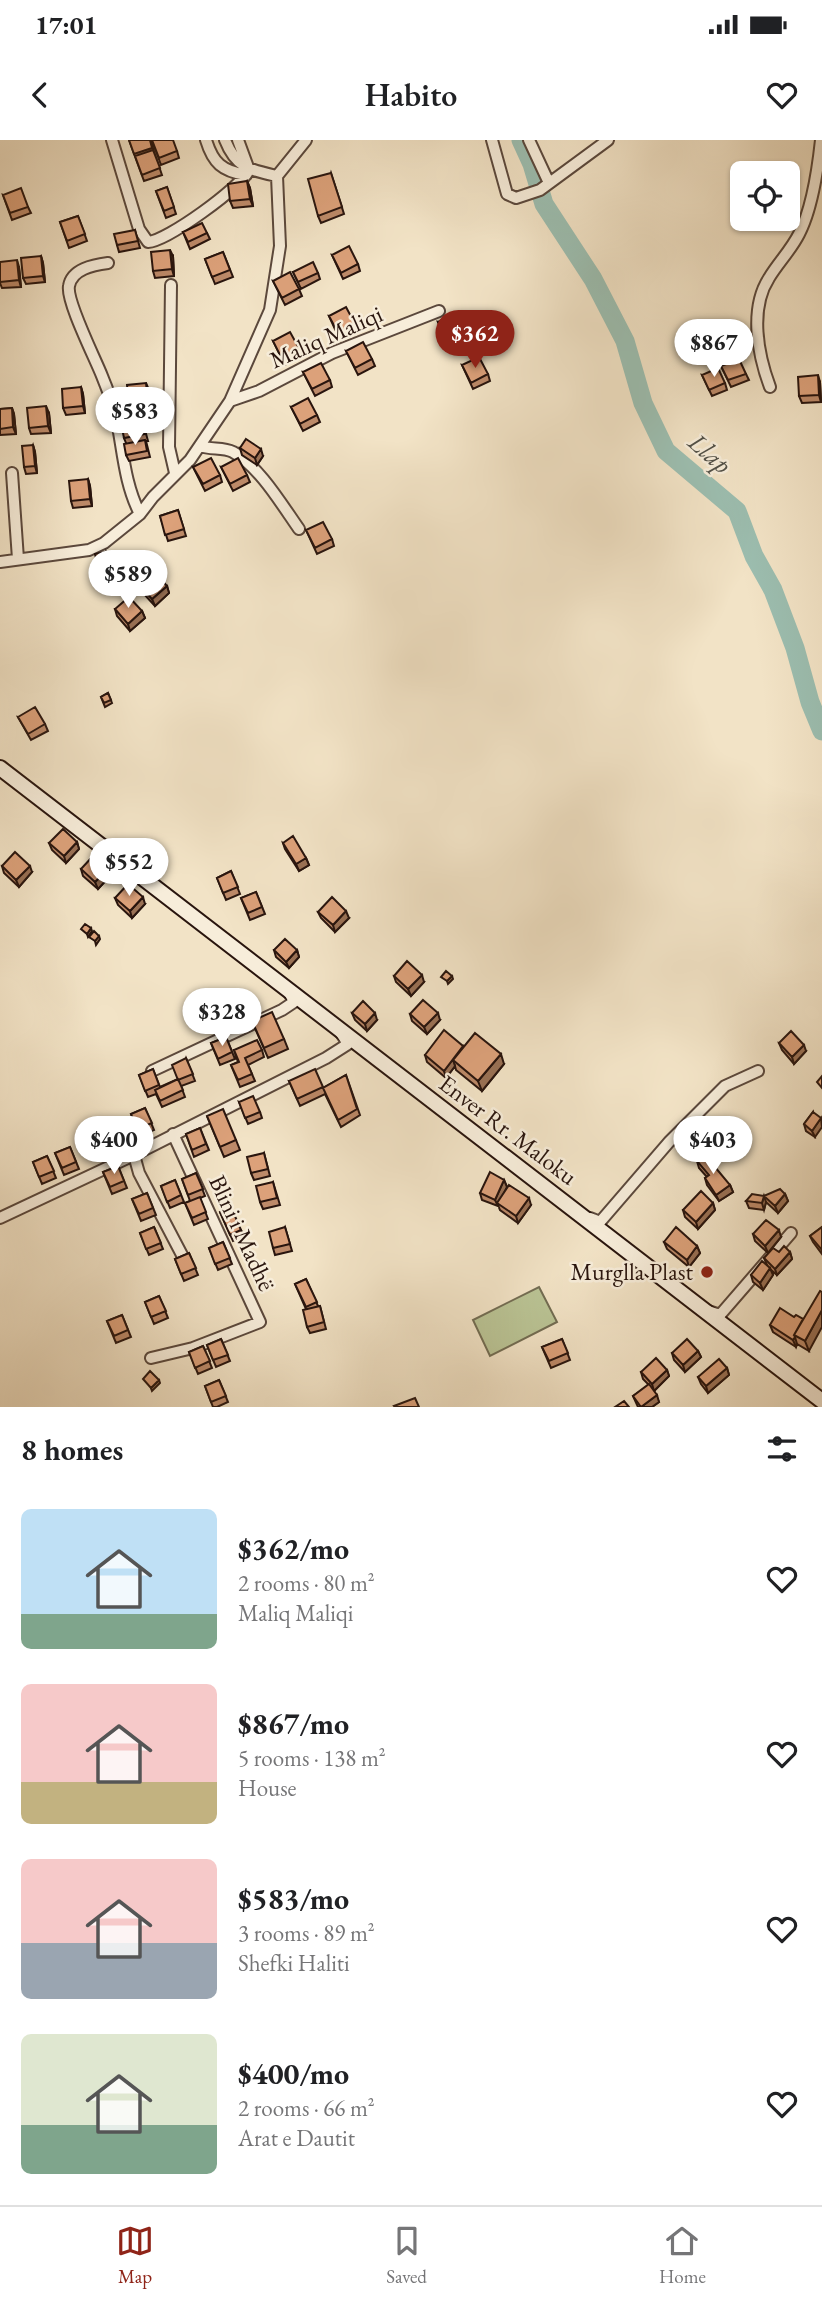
<!DOCTYPE html>
<html lang="en">
<head>
<meta charset="utf-8">
<style>
  body { margin:0; font-family:"EB Garamond",serif; background:#f6f6f6; color:#202124; height:100vh; display:flex; flex-direction:column; font-size:26px; white-space:nowrap }
  * { box-sizing:border-box; margin:0 }
  p { font-size:23px; color:#757577 }
  .icon { flex:none; width:38px; height:38px; fill:none; stroke:currentColor; stroke-width:2; stroke-linecap:round; stroke-linejoin:round }
  .map { position:relative; height:1267px; overflow:hidden }
  .drawer { display:flex; flex-direction:column; background:#fff; flex:1 }
  .drawer>* { flex:none }
  .controls { position:absolute; left:730px; top:21px; display:grid; gap:14px }
  .controls a { display:grid; place-items:center; width:70px; height:70px; border-radius:10px; background:#fff; box-shadow:0 2px 5px #0004; font-size:35px }
  .price { position:absolute; translate:-50% -60px; padding:0 16px; border-radius:24px; background:#fff; color:#222; font-size:23px; line-height:46px; filter:drop-shadow(0 2px 4px #0008) }
  .price::after { content:''; position:absolute; left:50%; top:42px; width:21px; height:16px; margin-left:-10px; background:inherit; clip-path:polygon(0 0,100% 0,50% 100%) }
  .price.selected { background:#8f2418; color:#fff }
  ul { padding:0; list-style:none }
  li { display:flex; align-items:center; gap:21px; height:175px; padding:0 21px }
  li span { display:grid; place-items:center; flex:none; width:196px; height:140px; border-radius:10px; color:#555 }
  li>.icon { margin-inline-start:auto }
  span .icon { width:84px; height:84px; fill:#fffc; stroke-width:1 }
  li b { font-size:30px }
  h2 { display:flex; justify-content:space-between; align-items:center; height:84px; padding:0 21px; font-size:30px }
  .status { display:flex; justify-content:space-between; align-items:center; height:49px; padding:0 35px; background:#fff; direction:ltr }
  .status svg { height:19px; fill:currentColor }
  header { display:flex; justify-content:space-between; align-items:center; height:91px; padding:0 21px; background:#fff; font-size:32px; font-weight:600 }
  .menu { display:flex; justify-content:space-around; align-items:center; height:98px; border-top:2px solid #e0e0e0; background:#fff; font-size:19px; color:#757577 }
  .menu a { display:grid; justify-items:center; gap:4px }
  .menu .selected { color:#8f2418 }
  .map>svg:first-child { display:block }
  .pitch { fill:#bac495; stroke:#726c52; stroke-width:2 }
  .lines { fill:none; stroke-linecap:round; stroke-linejoin:round }
  .river { stroke:#9cbeb0; stroke-width:19 }
  .street-casing { stroke:#5b483c; stroke-width:14 }
  .secondary-casing { stroke:#29150e; stroke-width:18 }
  .street { stroke:#f7edda; stroke-width:10 }
  .secondary { stroke:#f7edda; stroke-width:14 }
  .wall { fill:#bd8a69; stroke:#29150e; stroke-width:2 }
  .shaded-wall { fill:#9a7155; stroke:#29150e; stroke-width:2 }
  .building { fill:#dca17a; stroke:#29150e; stroke-width:2 }
  .poi-dot { fill:#8f2418; stroke:#f7edda; stroke-width:2.5 }
  .labels { text-anchor:middle; stroke-width:5; stroke-linejoin:round; paint-order:stroke }
  .street-label { font-size:24px; fill:#29150e; stroke:#f7edda }
  .poi-label { font-size:24px; fill:#29150e; stroke:#f7edda; text-anchor:end }
  .water-label { font-size:26px; font-style:italic; fill:#515047; stroke:#f7edda }
</style>
</head>
<body>
<div class="status"><b>17:01</b><svg viewBox="0 0 49 12"><path d="M0 12V9h3v3zM5 12V6h3v6zM10 12V3h3v9zM15 12V0h3v12zM26 1h20v11H26zM47 4h2v5h-2z"/></svg></div>
<header><svg class="icon" aria-label="back" viewBox="0 0 24 24"><path d="M15 5l-7 7 7 7"/></svg>Habito<svg class="icon" aria-label="heart" viewBox="0 0 24 24"><path d="M12 20l-8-8c-3-5 5-10 8-4 3-6 11-1 8 4z"/></svg></header>
<div class="map">
<svg width="822" height="1267" viewBox="0 0 822 1267">
  <rect width="100%" height="100%" fill="#f2e3c6"/>
  <filter id="stains"><feTurbulence type="fractalNoise" baseFrequency=".00286" numOctaves="4"/><feColorMatrix values="0 0 0 0 .2 0 0 0 0 .09 0 0 0 0 .02 0 0 0 .5 -.17"/></filter>
  <radialGradient id="worn" r=".72"><stop offset=".6" stop-color="#630" stop-opacity="0"/><stop offset="1" stop-color="#630" stop-opacity=".3"/></radialGradient>
  <path class="pitch" d="M539 1147 557 1182 490 1216 473 1180Z"/>
  <g class="lines">
    <path class="river" d="M521 0 532 24 544 64 593 139 625 201 643 263 666 311 737 371 754 416 773 450 795 508 810 562 822 591"/>
    <g class="street-casing">
      <path id="street" d="M112 0 139 89 148 102C167 101 240 48 249 30
        M206 0C213 23 222 31 246 35
        M225 0C236 28 250 30 277 36
        M238 0 249 30
        M492 0 507 54 516 58 540 50 608 0
        M529 0 549 43
        M108 123C93 125 72 129 69 146 66 161 95 218 102 236 107 249 113 262 116 276 123 309 124 343 140 374
        M171 145 169 307 175 333
        M770 247C758 215 749 169 769 138 778 123 791 110 799 94 812 69 818 28 821 0
        M230 261 259 251 332 213 439 171
        M200 306C211 310 223 307 233 312 259 326 282 365 299 389
        M12 333 18 419
        M0 422 89 410 104 403 140 374 153 357 190 320 230 261 270 170 280 106 277 36 306 0
        M152 931 282 870 294 862 288 850
        M134 1015 139 1033 182 1115
        M0 1078 134 1015 326 918 348 904 341 893
        M590 1078 600 1082 669 1002 725 946 758 931
        M708 1171 720 1175 791 1093
        M151 1218 193 1208 260 1182 173 994"/>
    </g>
    <g class="secondary-casing">
      <path id="secondary" d="M0 628 822 1261"/>
    </g>
    <use href="#street" class="street"/>
    <use href="#secondary" class="secondary"/>
  </g>
  <path class="wall" d="M129 0H150L162 35 144 41Z
    M152 0 177 11 179 18 161 25Z
    M331 33 344 74 321 83 318 76Z
    M247 41 250 48 253 66 233 68 230 61Z
    M167 47 176 74 166 78 156 51Z
    M3 55 28 67 31 73 12 80Z
    M78 76 87 101 69 108 60 82Z
    M135 90 140 108 119 112 117 105Z
    M183 92 207 93 210 99 190 109Z
    M223 112 233 137 215 144 205 119Z
    M332 115 358 124 360 131 343 139Z
    M41 116 43 123 45 142 26 144 23 138Z
    M173 116 174 136 155 138 153 131Z
    M0 122 19 127 21 147 2 148 0 143Z
    M293 132 318 133 320 139 301 149Z
    M273 141 299 149 302 156 285 165Z
    M329 176 355 184 357 191 340 200Z
    M438 182 464 191 467 197 449 206Z
    M273 201 300 210 302 216 285 225Z
    M346 211 372 219 375 226 358 235Z
    M462 225 488 234 490 241 473 249Z
    M721 226 746 234 749 240 731 247Z
    M303 232 330 240 332 247 315 256Z
    M702 235 725 243 727 250 712 256Z
    M820 242 821 262 802 263 799 256Z
    M81 247 83 254 85 273 66 275 63 268Z
    M149 250 151 269 131 271 129 264Z
    M291 267 317 275 320 282 303 291Z
    M12 268 14 274 16 294 0 295V269Z
    M49 273 51 293 31 294 29 288Z
    M145 290 148 301H146L150 317 129 321 126 315V303L124 298Z
    M33 305 35 312 37 333 26 334 24 327Z
    M240 308 263 316 257 325 242 315Z
    M193 327 220 335 222 342 205 351Z
    M221 327 247 335 250 342 233 351Z
    M88 339 90 346 92 366 73 368 71 361Z
    M178 370 186 396 168 401 160 376Z
    M306 390 332 399 334 406 317 414Z
    M106 412 114 439 103 442 100 435Z
    M139 445 167 446 169 453 155 466 142 452Z
    M115 469 142 471 145 478 130 491 117 476Z
    M108 553 112 563 105 567 101 557Z
    M18 577 45 584 48 591 31 600Z
    M77 702 79 709 66 723 52 710 49 703Z
    M283 703 306 718 309 725 299 731 285 709Z
    M2 726 32 732 19 747 4 733Z
    M81 729 111 735 98 749 83 736Z
    M231 731 240 754 226 760 217 738Z
    M256 752 265 774 250 780 241 758Z
    M115 758 145 764 132 778 118 765Z
    M318 772 349 778 335 792 321 778Z
    M274 810H297L299 817 289 828 276 817Z
    M394 836 424 842 411 856 396 842Z
    M352 873 377 880 367 891 355 880Z
    M410 874 440 880 427 894 412 881Z
    M252 881 284 899 288 909 268 918Z
    M226 897 235 919 220 925 211 903Z
    M779 903 806 911 794 924 782 910Z
    M463 907 504 924 482 951 456 930 455 926 446 938 427 922 425 915Z
    M234 910H262L264 917 248 925 255 941 240 947 231 925 238 922Z
    M186 918 195 941 181 946 185 957 162 967 156 954 148 957 139 935 153 929 160 947 178 939Z
    M346 935 360 975 341 987 325 954 300 966 289 941 323 948Z
    M239 962 260 972 262 978 248 984Z
    M145 968 154 990 140 996 131 974Z
    M813 972 815 997 806 991 804 984Z
    M207 976 236 1000 240 1010 224 1017Z
    M200 988 209 1010 194 1017 186 994Z
    M70 1007 79 1029 64 1035 55 1013Z
    M264 1013 270 1036 254 1040 251 1033Z
    M47 1016 56 1038 42 1044 33 1022Z
    M697 1021 730 1045 733 1052 719 1061 707 1045 705 1038 707 1037 699 1028Z
    M118 1026 127 1048 112 1054 103 1032Z
    M196 1033 205 1056 200 1058 208 1079 194 1085 185 1063 190 1061 182 1039Z
    M175 1040 184 1062 170 1068 161 1046Z
    M504 1040 507 1047 504 1052 531 1065 518 1083 500 1070 498 1065V1066L482 1060 480 1053Z
    M273 1042 280 1065 263 1069 260 1062Z
    M147 1053 156 1075 141 1081 132 1059Z
    M785 1054 788 1061 778 1073 766 1062 764 1070 749 1068 746 1061 764 1056Z
    M713 1063 715 1070 698 1089 685 1077 683 1070Z
    M220 1072 241 1090 244 1096 233 1101Z
    M154 1087 163 1109 149 1115 140 1093Z
    M285 1087 292 1111 275 1115 273 1108Z
    M822 1087V1114L813 1102 810 1096Z
    M753 1094 781 1097 768 1113 755 1101Z
    M223 1102 232 1124 218 1130 209 1108Z
    M664 1102 697 1106 700 1113 689 1127 667 1109Z
    M779 1112H790L792 1119 777 1135 770 1129 773 1135 763 1150 753 1142 751 1135 767 1125 764 1118Z
    M189 1113 198 1135 184 1141 175 1119Z
    M306 1139 318 1166H320L326 1189 310 1193 307 1187 306 1169 295 1144Z
    M159 1156 168 1178 154 1184 145 1162Z
    M122 1175 131 1197 116 1203 107 1181Z
    M794 1177 803 1179 809 1211 797 1204 796 1207 773 1192 770 1185Z
    M221 1199 230 1221 216 1227 207 1205Z
    M562 1199 570 1220 551 1228 542 1207Z
    M203 1206 212 1228 198 1234 189 1212Z
    M698 1211 701 1217 685 1232 674 1220 672 1213Z
    M727 1228 729 1235 708 1253 701 1244 698 1237Z
    M667 1230 669 1236 654 1251 659 1262 652 1267H638L633 1256 649 1245 643 1239 641 1232Z
    M219 1240 228 1262 217 1267H213L205 1246Z"/>
  <path class="shaded-wall" d="M247 41 250 48 253 66 250 59Z
    M170 110 173 116 174 136 172 129Z
    M41 116 43 123 45 142 43 136Z
    M17 120 19 127 21 147 19 140Z
    M818 235 820 242 821 262 819 255Z
    M146 243 149 250 151 269 148 262Z
    M81 247 83 254 85 273 83 266Z
    M46 266 49 273 51 293 48 286Z
    M12 268 14 274 16 294 13 287Z
    M33 305 35 312 37 333 35 326Z
    M261 309 263 316 257 325 255 318Z
    M88 339 90 346 92 366 90 359Z
    M167 446 169 453 155 466 152 459Z
    M142 471 145 478 130 491 128 484Z
    M77 702 79 709 66 723 64 716Z
    M306 718 309 725 299 731 296 724Z
    M30 726 32 732 19 747 16 740Z
    M109 728 111 735 98 749 95 742Z
    M143 757 145 764 132 778 130 771Z
    M346 771 349 778 335 792 333 785Z
    M91 788 92 791 88 797 87 794Z
    M99 796 100 799 96 805 95 801Z
    M297 810 299 817 289 828 286 822Z
    M422 835 424 842 411 856 408 849Z
    M452 836 453 839 448 844 447 841Z
    M375 873 377 880 367 891 365 884Z
    M438 873 440 880 427 894 424 887Z
    M804 905 806 911 794 924 792 917Z
    M463 906 465 912 453 920 455 926 446 938 444 931Z
    M501 914 504 924 482 951 478 941Z
    M821 978 822 987 815 997 812 991Z
    M504 1040 507 1047 499 1064 497 1063 498 1066 495 1060Z
    M730 1045 733 1052 719 1061 716 1055Z
    M785 1054 788 1061 778 1073 775 1066Z
    M764 1056 766 1062 764 1070 762 1063Z
    M529 1058 531 1065 518 1083 516 1076Z
    M713 1063 715 1070 698 1089 696 1082Z
    M779 1090 781 1097 768 1113 765 1106Z
    M697 1106 700 1113 689 1127 687 1120Z
    M790 1112 792 1119 777 1135 775 1129Z
    M770 1128 773 1135 763 1150 760 1143Z
    M822 1170V1187L809 1211 805 1201Z
    M795 1197 797 1204 796 1207 793 1200Z
    M698 1211 701 1217 685 1232 683 1225Z
    M727 1228 729 1235 708 1253 706 1246Z
    M667 1230 669 1236 654 1251 652 1244Z
    M159 1240 160 1243 152 1251 151 1248Z
    M657 1255 659 1262 652 1267H641Z"/>
  <path class="building" d="M129 0H150L152 8 134 14Z
    M152 0H173L177 11 159 18Z
    M153 10 160 28 142 35 135 16Z
    M331 33 342 67 318 76 308 39Z
    M247 41 250 59 230 61 228 44Z
    M167 47 174 67 164 71 156 51Z
    M21 48 28 67 10 73 3 55Z
    M78 76 85 94 67 101 60 82Z
    M202 83 207 93 188 102 183 92Z
    M135 90 138 101 117 105 114 94Z
    M349 106 358 124 341 133 332 115Z
    M170 110 172 129 153 131 151 112Z
    M223 112 230 130 212 137 205 119Z
    M41 116 43 136 23 138 21 118Z
    M17 120 19 140 0 142V122Z
    M313 122 318 133 298 142 293 132Z
    M290 132 299 149 282 158 273 141Z
    M346 167 355 184 338 193 329 176Z
    M455 173 464 191 447 199 438 182Z
    M290 192 300 210 282 219 273 201Z
    M363 202 372 219 355 228 346 211Z
    M479 217 488 234 471 243 462 225Z
    M739 219 746 234 728 240 721 226Z
    M321 223 330 240 312 249 303 232Z
    M718 228 725 243 709 250 702 235Z
    M818 235 819 255 799 256 798 237Z
    M146 243 148 262 129 264 127 245Z
    M81 247 83 266 63 268 62 249Z
    M308 258 317 275 300 284 291 267Z
    M46 266 48 286 29 288 27 268Z
    M12 268 13 287 0 289V269Z
    M143 283 145 294 124 298 122 288Z
    M246 299 261 309 255 318 240 308Z
    M145 300 147 311 126 315 124 304Z
    M33 305 35 326 24 327 22 306Z
    M211 318 220 335 203 344 193 327Z
    M238 318 247 335 230 344 221 327Z
    M88 339 90 359 71 361 69 341Z
    M178 370 184 389 165 395 160 376Z
    M323 382 332 399 315 408 306 390Z
    M106 412 111 432 100 435 95 414Z
    M154 432 167 446 152 459 139 445Z
    M129 457 142 471 128 484 115 469Z
    M108 553 111 560 104 563 101 557Z
    M35 567 45 584 28 594 18 577Z
    M63 689 77 702 64 716 49 703Z
    M293 696 306 718 296 724 283 703Z
    M15 712 30 726 16 740 2 726Z
    M94 715 109 728 95 742 81 729Z
    M231 731 238 747 223 753 217 738Z
    M128 744 143 757 130 771 115 758Z
    M256 752 262 767 248 773 241 758Z
    M332 757 346 771 333 785 318 772Z
    M85 784 91 788 87 794 81 789Z
    M94 791 99 796 95 801 89 797Z
    M285 799 297 810 286 822 274 810Z
    M407 821 422 835 408 849 394 836Z
    M446 831 452 836 447 841 441 837Z
    M423 860 438 873 424 887 410 874Z
    M363 861 375 873 365 884 352 873Z
    M272 872 284 899 264 908 252 881Z
    M444 890 463 906 444 931 425 915Z
    M791 891 804 905 792 917 779 903Z
    M475 893 501 914 478 941 453 920Z
    M226 897 232 912 218 919 211 903Z
    M257 900 262 910 245 918 252 934 238 940 231 925 239 922 234 910Z
    M186 918 193 934 178 940 172 925Z
    M153 929 159 945 145 951 139 935Z
    M315 929 323 947 297 959 289 941Z
    M346 935 357 969 338 980 323 948Z
    M822 936V948L817 942Z
    M178 939 183 950 160 961 155 950Z
    M253 956 260 972 245 978 239 962Z
    M145 968 152 983 137 989 131 974Z
    M223 969 236 1000 220 1007 207 976Z
    M813 972 821 978 812 991 804 984Z
    M200 988 206 1004 192 1010 186 994Z
    M70 1007 76 1022 62 1028 55 1013Z
    M264 1013 268 1029 251 1033 247 1017Z
    M705 1015 730 1045 716 1055 705 1038 709 1035 697 1021Z
    M47 1016 54 1031 39 1037 33 1022Z
    M118 1026 124 1041 110 1047 103 1032Z
    M490 1032 504 1040 495 1060 480 1053Z
    M196 1033 203 1049 188 1055 182 1039Z
    M175 1040 181 1055 167 1062 161 1046Z
    M273 1042 277 1058 260 1062 256 1046Z
    M509 1045 529 1058 516 1076 497 1063Z
    M780 1049 785 1054 775 1066 764 1056 762 1063 746 1061 752 1054 764 1056Z
    M701 1051 713 1063 696 1082 683 1070Z
    M147 1053 153 1068 139 1074 132 1059Z
    M200 1057 206 1072 192 1078 185 1063Z
    M231 1067 241 1090 230 1095 220 1072Z
    M766 1080 779 1090 765 1106 753 1094Z
    M154 1087 161 1103 146 1109 140 1093Z
    M285 1087 290 1104 273 1108 269 1092Z
    M676 1087 697 1106 687 1120 664 1102Z
    M822 1087V1110L810 1096Z
    M223 1102 230 1118 215 1124 209 1108Z
    M784 1106 790 1112 775 1129 764 1118 773 1108 779 1112Z
    M189 1113 196 1128 181 1134 175 1119Z
    M762 1121 770 1128 760 1143 751 1135Z
    M306 1139 317 1162 306 1167 295 1144Z
    M820 1151 822 1152V1170L805 1201 794 1195Z
    M159 1156 166 1171 151 1177 145 1162Z
    M320 1166 324 1182 307 1187 303 1170Z
    M780 1168 794 1177 796 1175 803 1179 794 1195 795 1197 793 1200 770 1185Z
    M122 1175 128 1190 114 1196 107 1181Z
    M221 1199 228 1215 213 1220 207 1205Z
    M562 1199 568 1213 549 1221 542 1207Z
    M687 1199 698 1211 683 1225 672 1213Z
    M203 1206 210 1221 195 1228 189 1212Z
    M656 1218 667 1230 652 1244 641 1232Z
    M719 1219 727 1228 706 1246 698 1237Z
    M150 1231 159 1240 151 1248 143 1239Z
    M219 1240 226 1256 211 1262 205 1246Z
    M649 1244 657 1255 641 1267 633 1256Z
    M415 1258 419 1267H395L394 1266Z
    M624 1261 629 1267H615Z"/>
  <circle class="poi-dot" cx="707" cy="1132" r="7"/>
  <g class="labels">
    <g class="street-label">
      <text transform="translate(326 197) rotate(-24)" y="8">Maliq Maliqi</text>
      <text transform="translate(508 990) rotate(37)" y="8">Enver Rr. Maloku</text>
      <text transform="translate(242 1093) rotate(65)" y="8">Blini i Madhë</text>
    </g>
    <g class="poi-label">
      <text x="693" y="1140">Murglla Plast</text>
    </g>
    <g class="water-label">
      <text transform="translate(710 313) rotate(41)" y="9">Llap</text>
    </g>
  </g>
  <rect width="100%" height="100%" filter="url(#stains)"/>
  <rect width="100%" height="100%" fill="url(#worn)"/>
</svg>
<div class="controls">
<a><svg class="icon" aria-label="locate" viewBox="0 0 24 24"><circle cx="12" cy="12" r="6"/><path d="M12 2v4M12 18v4M2 12h4M18 12h4"/></svg></a>
</div>
<b class="price selected" style="left:475px;top:230px">$362</b>
<b class="price" style="left:714px;top:239px">$867</b>
<b class="price" style="left:135px;top:307px">$583</b>
<b class="price" style="left:128px;top:470px">$589</b>
<b class="price" style="left:129px;top:758px">$552</b>
<b class="price" style="left:222px;top:908px">$328</b>
<b class="price" style="left:114px;top:1036px">$400</b>
<b class="price" style="left:713px;top:1036px">$403</b>
</div>
<section class="drawer">
<h2>8 homes<svg class="icon" aria-label="filters" viewBox="0 0 24 24"><path d="M4 7h16M4 17h16"/><circle cx="9" cy="7" r="2"/><circle cx="15" cy="17" r="2"/></svg></h2>
<ul>
<li><span style="background:linear-gradient(#bfe0f5 75%,#7fa58c 0)"><svg class="icon" aria-label="home" viewBox="0 0 24 24"><path d="M3 11l9-7 9 7M6 9v11h12V9"/></svg></span><div><b>$362/mo</b><p>2 rooms · 80 m²</p><p>Maliq Maliqi</p></div><svg class="icon" aria-label="heart" viewBox="0 0 24 24"><path d="M12 20l-8-8c-3-5 5-10 8-4 3-6 11-1 8 4z"/></svg></li>
<li><span style="background:linear-gradient(#f6c9c9 70%,#c2b280 0)"><svg class="icon" aria-label="home" viewBox="0 0 24 24"><path d="M3 11l9-7 9 7M6 9v11h12V9"/></svg></span><div><b>$867/mo</b><p>5 rooms · 138 m²</p><p>House</p></div><svg class="icon" aria-label="heart" viewBox="0 0 24 24"><path d="M12 20l-8-8c-3-5 5-10 8-4 3-6 11-1 8 4z"/></svg></li>
<li><span style="background:linear-gradient(#f6c9c9 60%,#9aa5b1 0)"><svg class="icon" aria-label="home" viewBox="0 0 24 24"><path d="M3 11l9-7 9 7M6 9v11h12V9"/></svg></span><div><b>$583/mo</b><p>3 rooms · 89 m²</p><p>Shefki Haliti</p></div><svg class="icon" aria-label="heart" viewBox="0 0 24 24"><path d="M12 20l-8-8c-3-5 5-10 8-4 3-6 11-1 8 4z"/></svg></li>
<li><span style="background:linear-gradient(#dfe7d0 65%,#7fa58c 0)"><svg class="icon" aria-label="home" viewBox="0 0 24 24"><path d="M3 11l9-7 9 7M6 9v11h12V9"/></svg></span><div><b>$400/mo</b><p>2 rooms · 66 m²</p><p>Arat e Dautit</p></div><svg class="icon" aria-label="heart" viewBox="0 0 24 24"><path d="M12 20l-8-8c-3-5 5-10 8-4 3-6 11-1 8 4z"/></svg></li>
</ul>
</section>
<nav class="menu">
<a class="selected"><svg class="icon" aria-label="map" viewBox="0 0 24 24"><path d="M3 6l6-2 6 2 6-2v14l-6 2-6-2-6 2zM9 4v14M15 6v14"/></svg>Map</a>
<a><svg class="icon" aria-label="saved" viewBox="0 0 24 24"><path d="M7 4h10v16l-5-4-5 4z"/></svg>Saved</a>
<a><svg class="icon" aria-label="home" viewBox="0 0 24 24"><path d="M3 11l9-7 9 7M6 9v11h12V9"/></svg>Home</a>
</nav>
</body>
</html>
